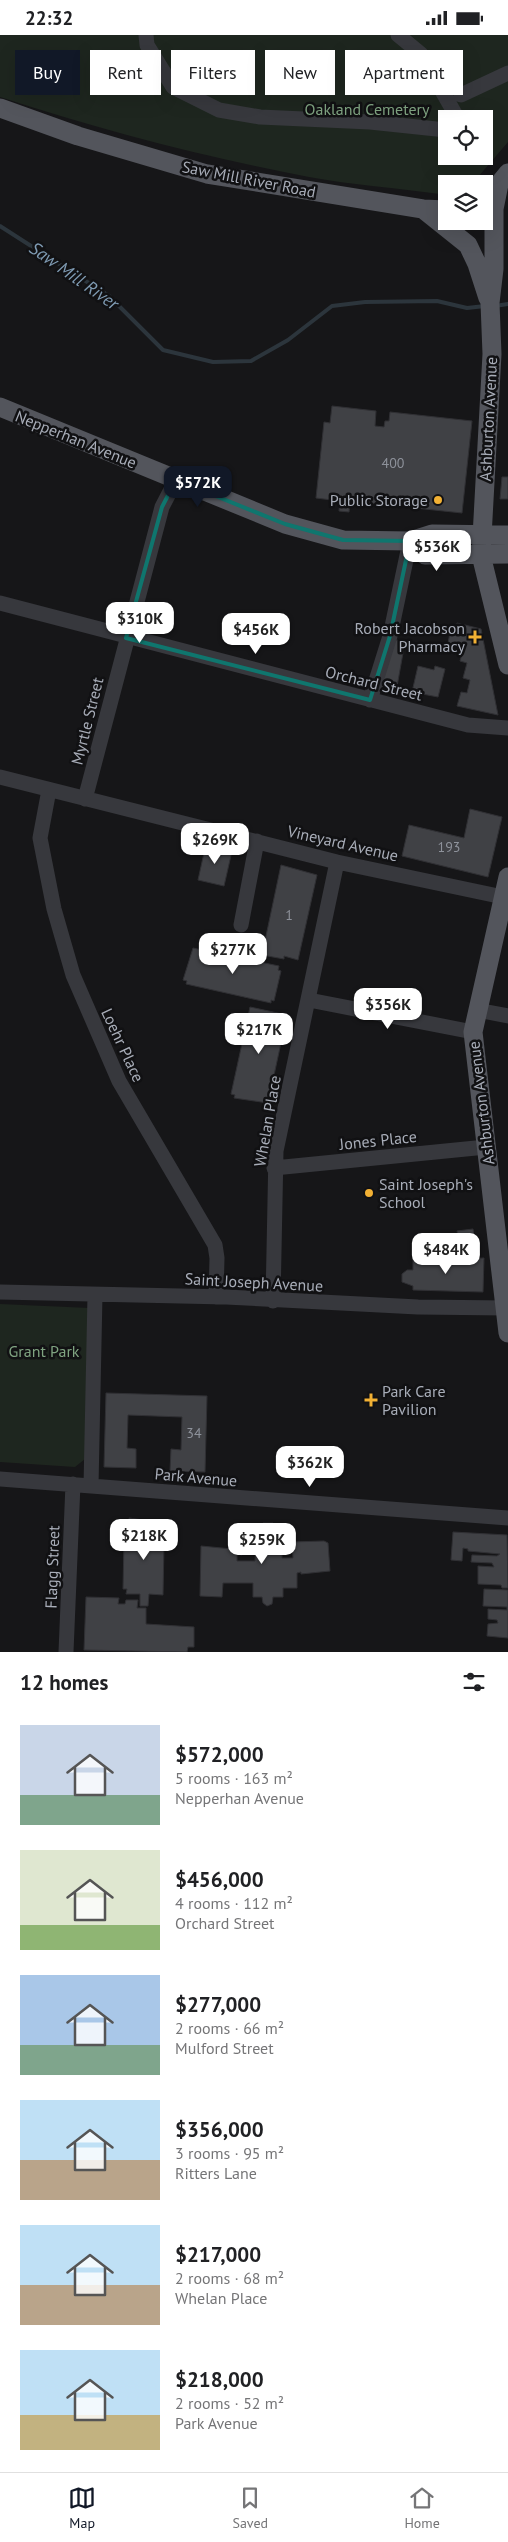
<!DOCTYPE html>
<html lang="en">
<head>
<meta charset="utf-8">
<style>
  body { margin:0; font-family:"PT Sans",sans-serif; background:#f2f2f2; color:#202124; height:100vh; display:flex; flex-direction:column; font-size:19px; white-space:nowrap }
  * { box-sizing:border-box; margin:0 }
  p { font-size:16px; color:#757577 }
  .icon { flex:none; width:28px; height:28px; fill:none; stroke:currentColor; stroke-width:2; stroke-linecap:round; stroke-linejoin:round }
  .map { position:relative; height:1617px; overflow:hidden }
  .details { display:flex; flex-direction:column; background:#fff; flex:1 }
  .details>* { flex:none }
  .guide { position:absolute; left:15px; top:15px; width:479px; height:45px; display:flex; gap:10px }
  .controls { position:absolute; left:438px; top:75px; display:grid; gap:10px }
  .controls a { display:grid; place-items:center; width:55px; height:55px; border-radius:0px; background:#fff; box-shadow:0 5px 20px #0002; font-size:25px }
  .price { position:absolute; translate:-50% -42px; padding:0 11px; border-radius:10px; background:#fff; color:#222; font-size:16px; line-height:32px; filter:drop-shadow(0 1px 2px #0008) }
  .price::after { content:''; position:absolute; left:50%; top:30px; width:15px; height:11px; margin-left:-8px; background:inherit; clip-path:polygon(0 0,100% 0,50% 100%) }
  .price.selected { background:#111827; color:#fff }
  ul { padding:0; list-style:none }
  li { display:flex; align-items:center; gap:15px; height:125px; padding:0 20px }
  li span { display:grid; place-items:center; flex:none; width:140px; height:100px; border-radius:0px; color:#555 }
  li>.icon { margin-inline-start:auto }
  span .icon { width:60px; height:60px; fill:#fffc; stroke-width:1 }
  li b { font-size:21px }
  h2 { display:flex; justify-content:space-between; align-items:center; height:60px; padding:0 20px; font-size:21px }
  .tag { padding:0 18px; border-radius:0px; background:#fff; box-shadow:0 5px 20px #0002; font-size:18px; line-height:45px }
  .tag.selected { background:#111827; color:#fff }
  .status { display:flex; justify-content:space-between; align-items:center; height:35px; padding:0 25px; background:#fff; direction:ltr }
  .status svg { height:14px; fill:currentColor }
  .dock { display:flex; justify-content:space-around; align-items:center; height:70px; border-top:1px solid #e0e0e0; background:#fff; font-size:14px; color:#757577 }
  .dock a { display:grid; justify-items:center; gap:2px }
  .dock .selected { color:#111827 }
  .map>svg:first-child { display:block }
  .green { fill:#1e261f; fill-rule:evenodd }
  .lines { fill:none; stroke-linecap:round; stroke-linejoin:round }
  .stream { stroke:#2c353c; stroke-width:4 }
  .building { fill:#404145; stroke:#303034 }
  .minor { stroke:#37383d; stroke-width:15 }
  .major { stroke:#53555c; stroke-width:19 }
  .marked { fill:none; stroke:#0f766e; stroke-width:4; stroke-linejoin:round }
  .poi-dot { fill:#f2b134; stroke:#111113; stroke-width:2 }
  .labels { text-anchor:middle; stroke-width:5; stroke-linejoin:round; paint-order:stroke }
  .number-label { font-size:14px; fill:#8e929b }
  .park-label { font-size:16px; fill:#7fa381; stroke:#111113 }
  .street-label { font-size:16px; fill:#a8adb8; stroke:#111113 }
  .poi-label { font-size:16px; fill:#a8adb8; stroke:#111113; text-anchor:end }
  .water-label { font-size:18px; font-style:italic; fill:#7f9bb3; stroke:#111113 }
</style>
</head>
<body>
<div class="status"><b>22:32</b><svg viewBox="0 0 49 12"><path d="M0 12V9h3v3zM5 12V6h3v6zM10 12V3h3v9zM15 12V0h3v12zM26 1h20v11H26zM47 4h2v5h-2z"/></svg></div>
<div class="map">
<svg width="508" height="1617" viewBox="0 0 508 1617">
  <rect width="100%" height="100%" fill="#161618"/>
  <path class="green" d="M0 0H508V107L472 149H446V158L440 159C397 153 352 150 309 142 204 122 101 95 0 62ZM446 84H484V121H446Z
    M0 1269 90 1273 85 1424 75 1432 0 1427Z"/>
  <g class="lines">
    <path class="stream" d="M0 191 109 261 163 315 213 327 251 326 288 305 332 271 365 267 437 266 467 273 485 271
      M495 271 508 269"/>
  </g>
  <path class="building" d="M332 371 376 376 375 391 384 392 385 386H389L390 377 472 386 462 478 350 466 349 477 339 476 340 466 316 463 324 387 330 388Z
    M502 442H508V464H500Z
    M457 588 481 594 498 680 457 671 461 657 467 658 470 645 463 643 467 628 460 626 464 612 448 608 451 593 456 594Z
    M392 604 405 607 396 657 380 654Z
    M418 631 434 635 435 631 445 634 438 662 412 657Z
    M470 774 502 782 488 842 402 821 409 790 464 803Z
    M206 809 232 816 224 851 198 845Z
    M281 830 317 840 298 925 284 921V924L262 920Z
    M193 913 279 931 278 935 281 936 274 966 271 965V968L186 949 187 946 183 945Z
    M250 972 287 980 268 1068 234 1063 235 1060 231 1059Z
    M473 1194 476 1218 439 1223V1220L436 1221 433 1205 458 1200 457 1196Z
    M484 1223 483 1257 413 1255V1251L402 1247V1239L407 1235H413V1224Z
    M106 1358 207 1361 205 1437 170 1436 171 1414 181 1415 182 1382 128 1380 127 1413 136 1414V1433L104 1432Z
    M129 1483 159 1487V1508H164L163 1560 149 1559 148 1571H140V1559H126L127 1554H123L124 1505H131Z
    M263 1488H273V1491H279V1494H282V1523H293L292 1507 324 1506 328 1508 330 1536 301 1539V1537L297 1538V1553H283V1562H273L272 1569 267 1571 263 1568 262 1562H253V1548H223L222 1562 200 1561 201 1511 242 1515V1520L237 1519V1526H255L256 1493 258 1490H263Z
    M453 1497 507 1500 508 1553H502L501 1550 478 1549V1531L494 1532 492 1528 471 1527 472 1520 497 1521 500 1519 468 1516V1514L463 1513 462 1526 451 1525Z
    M484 1554 508 1555V1603L487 1601 488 1589 498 1588 497 1585 488 1584V1574L507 1575V1572L483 1571Z
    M86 1562 119 1563 118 1569H125L126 1565H138L137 1573H146V1589L194 1592V1612H188L187 1617 84 1615Z"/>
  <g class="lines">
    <path class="minor" d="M146 0 147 10 173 52 219 75 260 82 370 87 446 95
      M398 0 421 19 458 84
      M461 60 508 38
      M0 568 468 690 508 693
      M370 665 390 601 410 506
      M0 742 337 827 503 862
      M49 755 40 803 54 874 73 940 119 1046 215 1210 217 1223 216 1262
      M85 764 162 472 176 445
      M241 890 257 806
      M309 965 473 997
      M477 975 508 981
      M274 1133 486 1112
      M0 1257 226 1262 418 1272 506 1273
      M273 1266 276 1116 337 827
      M0 1444 508 1483
      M91 1451 95 1260
      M66 1617 73 1449"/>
    <path class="major" d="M0 73 78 101 207 139 423 174 446 175
      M508 138 499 149 494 174V234L490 268 492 319 481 520 508 630
      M423 174 468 210 477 229 488 263
      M0 372 285 489 343 505 410 506 432 499 508 500
      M410 506 425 520 508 519
      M508 842 473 997 508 1298"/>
  </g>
  <path class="marked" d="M176 445 285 489 343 505 410 506 390 601 370 665 126 603 162 472Z"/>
  <g class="poi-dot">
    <circle cx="438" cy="465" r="5"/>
    <path d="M472.5 594.5h5v5h5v5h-5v5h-5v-5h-5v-5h5z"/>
    <circle cx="369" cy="1158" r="5"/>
    <path d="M368.5 1357.5h5v5h5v5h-5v5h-5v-5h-5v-5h5z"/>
  </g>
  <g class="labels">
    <g class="number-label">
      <text x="393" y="433">400</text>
      <text x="449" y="817">193</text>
      <text x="289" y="885">1</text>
      <text x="194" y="1403">34</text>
    </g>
    <g class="park-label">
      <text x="367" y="80">Oakland Cemetery</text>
      <text x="44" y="1322">Grant Park</text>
    </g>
    <g class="street-label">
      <text transform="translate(249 144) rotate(11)" y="6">Saw Mill River Road</text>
      <text transform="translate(488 384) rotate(-87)" y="6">Ashburton Avenue</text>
      <text transform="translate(76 404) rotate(22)" y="6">Nepperhan Avenue</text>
      <text transform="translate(374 648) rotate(14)" y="6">Orchard Street</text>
      <text transform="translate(87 686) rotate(-76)" y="6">Myrtle Street</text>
      <text transform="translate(343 808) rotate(13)" y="6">Vineyard Avenue</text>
      <text transform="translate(123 1010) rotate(65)" y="6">Loehr Place</text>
      <text transform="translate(481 1068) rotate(-97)" y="6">Ashburton Avenue</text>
      <text transform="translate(267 1086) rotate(-80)" y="6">Whelan Place</text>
      <text transform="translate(378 1105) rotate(-6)" y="6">Jones Place</text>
      <text transform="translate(254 1247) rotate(3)" y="6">Saint Joseph Avenue</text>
      <text transform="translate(196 1442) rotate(5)" y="6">Park Avenue</text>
      <text transform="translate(52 1532) rotate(-88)" y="6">Flagg Street</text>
    </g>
    <g class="poi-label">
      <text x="428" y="471">Public Storage</text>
      <text x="465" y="599">Robert Jacobson<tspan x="465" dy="18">Pharmacy</tspan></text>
      <text x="379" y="1155" text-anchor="start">Saint Joseph's<tspan x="379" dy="18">School</tspan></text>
      <text x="382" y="1362" text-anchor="start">Park Care<tspan x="382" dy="18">Pavilion</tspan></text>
    </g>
    <g class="water-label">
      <text transform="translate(74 241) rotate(35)" y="6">Saw Mill River</text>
    </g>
  </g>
</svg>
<div class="controls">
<a><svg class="icon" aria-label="locate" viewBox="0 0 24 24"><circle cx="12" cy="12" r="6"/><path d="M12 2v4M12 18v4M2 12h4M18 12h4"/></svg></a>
<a><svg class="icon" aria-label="layers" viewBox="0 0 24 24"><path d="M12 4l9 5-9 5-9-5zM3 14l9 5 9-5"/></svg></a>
</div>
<b class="price selected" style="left:198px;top:473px">$572K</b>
<b class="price" style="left:437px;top:537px">$536K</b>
<b class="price" style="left:140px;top:609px">$310K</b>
<b class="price" style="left:256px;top:620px">$456K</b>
<b class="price" style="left:215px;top:830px">$269K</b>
<b class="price" style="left:233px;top:940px">$277K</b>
<b class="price" style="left:388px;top:995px">$356K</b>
<b class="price" style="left:259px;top:1020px">$217K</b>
<b class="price" style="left:446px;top:1240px">$484K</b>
<b class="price" style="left:310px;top:1453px">$362K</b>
<b class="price" style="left:144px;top:1526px">$218K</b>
<b class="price" style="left:262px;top:1530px">$259K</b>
<div class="guide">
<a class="tag selected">Buy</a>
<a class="tag">Rent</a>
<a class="tag">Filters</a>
<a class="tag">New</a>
<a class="tag">Apartment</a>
</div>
</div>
<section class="details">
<h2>12 homes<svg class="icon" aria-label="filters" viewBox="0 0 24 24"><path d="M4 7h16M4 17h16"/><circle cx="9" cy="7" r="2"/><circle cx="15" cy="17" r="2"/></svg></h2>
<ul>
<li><span style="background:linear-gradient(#c9d6e8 70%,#7fa58c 0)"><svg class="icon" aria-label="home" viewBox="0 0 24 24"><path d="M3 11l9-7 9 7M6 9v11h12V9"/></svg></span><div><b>$572,000</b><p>5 rooms · 163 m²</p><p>Nepperhan Avenue</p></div></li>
<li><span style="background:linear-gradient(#dfe7d0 75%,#8fb573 0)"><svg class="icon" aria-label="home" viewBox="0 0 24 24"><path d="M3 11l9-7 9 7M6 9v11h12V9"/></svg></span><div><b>$456,000</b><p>4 rooms · 112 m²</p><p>Orchard Street</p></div></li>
<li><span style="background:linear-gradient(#a9c7e8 70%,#7fa58c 0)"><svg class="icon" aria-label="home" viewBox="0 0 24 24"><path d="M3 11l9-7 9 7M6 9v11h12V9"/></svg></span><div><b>$277,000</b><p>2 rooms · 66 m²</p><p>Mulford Street</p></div></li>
<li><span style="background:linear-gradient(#bfe0f5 60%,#b9a48a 0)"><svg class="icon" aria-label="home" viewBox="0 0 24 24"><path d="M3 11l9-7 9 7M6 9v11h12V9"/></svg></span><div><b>$356,000</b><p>3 rooms · 95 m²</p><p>Ritters Lane</p></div></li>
<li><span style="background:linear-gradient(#bfe0f5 60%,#b9a48a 0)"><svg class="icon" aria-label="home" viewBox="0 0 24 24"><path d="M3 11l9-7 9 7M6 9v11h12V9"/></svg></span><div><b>$217,000</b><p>2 rooms · 68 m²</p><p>Whelan Place</p></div></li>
<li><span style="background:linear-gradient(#bfe0f5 65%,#c2b280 0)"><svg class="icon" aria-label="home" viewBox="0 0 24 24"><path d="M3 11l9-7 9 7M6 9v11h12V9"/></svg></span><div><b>$218,000</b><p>2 rooms · 52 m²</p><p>Park Avenue</p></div></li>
</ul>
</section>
<nav class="dock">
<a class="selected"><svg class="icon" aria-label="map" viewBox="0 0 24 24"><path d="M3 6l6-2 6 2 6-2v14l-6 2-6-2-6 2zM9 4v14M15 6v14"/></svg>Map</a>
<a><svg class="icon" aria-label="saved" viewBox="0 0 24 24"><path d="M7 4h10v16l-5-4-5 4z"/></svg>Saved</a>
<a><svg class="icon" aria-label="home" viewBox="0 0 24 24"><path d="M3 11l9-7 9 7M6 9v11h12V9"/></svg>Home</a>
</nav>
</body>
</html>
